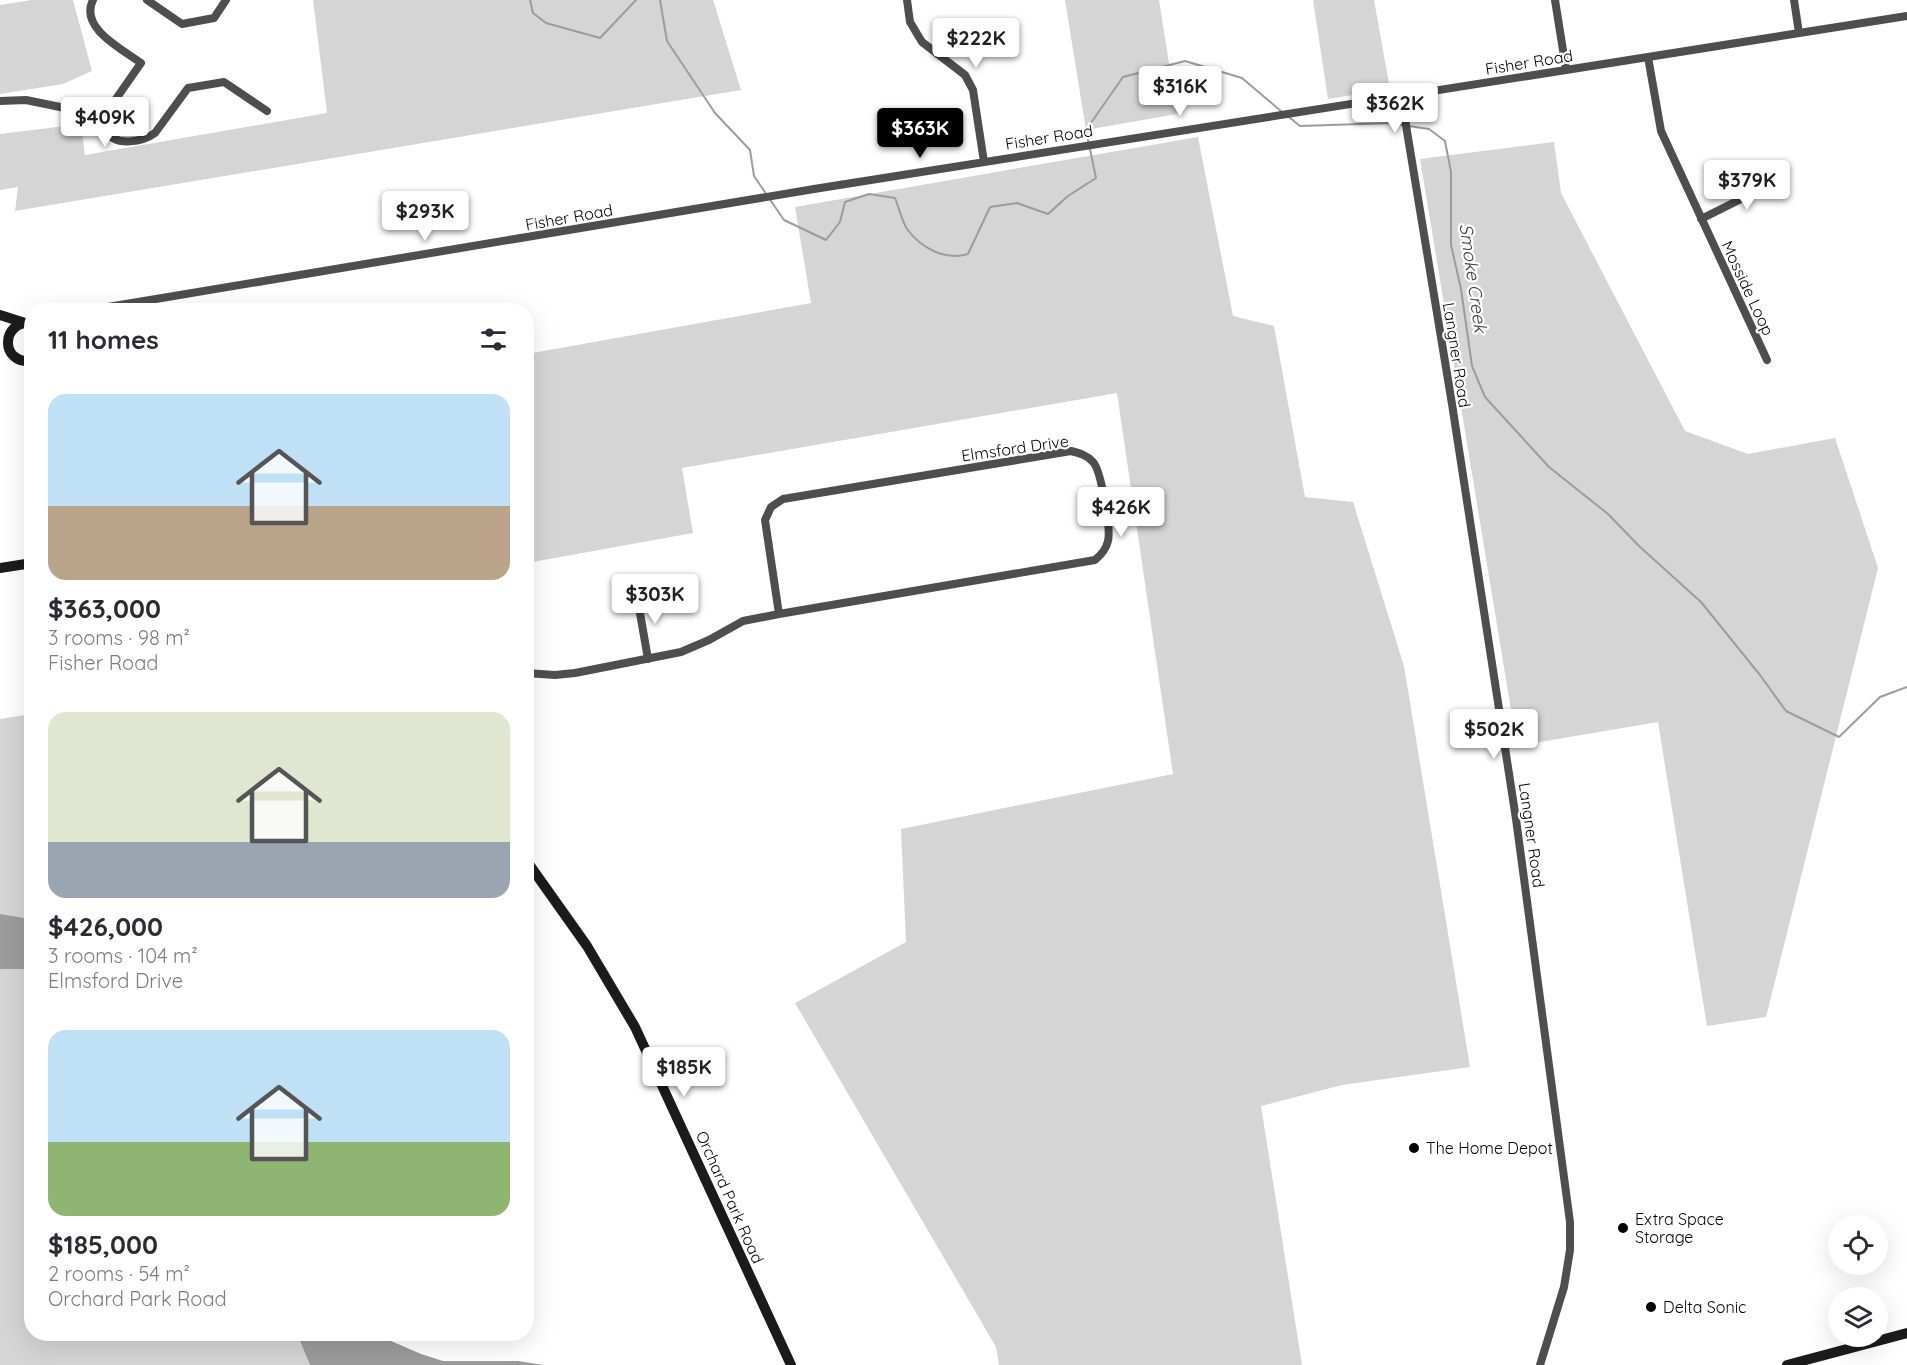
<!DOCTYPE html>
<html lang="en">
<head>
<meta charset="utf-8">
<style>
  body { margin:0; font-family:Quicksand,sans-serif; background:#f7f7f7; color:#2b2b33; height:100vh; display:flex; flex-direction:column; font-size:22px; white-space:nowrap }
  * { box-sizing:border-box; margin:0 }
  p { font-size:20px; color:#7c7c81 }
  .icon { flex:none; width:33px; height:33px; fill:none; stroke:currentColor; stroke-width:2; stroke-linecap:round; stroke-linejoin:round }
  .map { position:relative; flex:1; overflow:hidden }
  .sheet { position:absolute; left:24px; top:303px; width:510px; height:1038px; display:flex; flex-direction:column; background:#fff; border-radius:24px; box-shadow:0 6px 24px #0002 }
  .sheet>* { flex:none }
  .controls { position:absolute; left:1828px; top:1215px; display:grid; gap:12px }
  .controls a { display:grid; place-items:center; width:60px; height:60px; border-radius:50%; background:#fff; box-shadow:0 6px 24px #0002; font-size:30px }
  .price { position:absolute; translate:-50% -51px; padding:0 14px; border-radius:6px; background:#fff; color:#222; font-size:20px; line-height:39px; filter:drop-shadow(0 2px 3px #0008) }
  .price::after { content:''; position:absolute; left:50%; top:36px; width:18px; height:14px; margin-left:-9px; background:inherit; clip-path:polygon(0 0,100% 0,50% 100%) }
  .price.selected { background:#000; color:#fff }
  ul { padding:0; list-style:none }
  li { display:grid; align-content:center; gap:12px; height:318px; padding:0 24px }
  li span { display:grid; place-items:center; height:186px; border-radius:18px; color:#555 }
  li>.icon { margin-inline-start:auto }
  span .icon { width:108px; height:108px; fill:#fffc; stroke-width:1 }
  li b { font-size:26px }
  h2 { display:flex; justify-content:space-between; align-items:center; height:72px; padding:0 24px; font-size:26px }
  .map>svg:first-child { display:block }
  .green { fill:#d5d5d5 }
  .water { fill:#9c9c9c }
  .lines { fill:none; stroke-linecap:round; stroke-linejoin:round }
  .stream { stroke:#9c9c9c; stroke-width:2 }
  .street { stroke:#4e4e4e; stroke-width:8 }
  .secondary { stroke:#1b1b1b; stroke-width:10 }
  .poi-dot { fill:#000; stroke:#fff; stroke-width:2 }
  .labels { text-anchor:middle; stroke-width:4.5; stroke-linejoin:round; paint-order:stroke }
  .street-label { font-size:16px; fill:#000; stroke:#fff }
  .poi-label { font-size:16px; fill:#000; stroke:#fff; text-anchor:start }
  .water-label { font-size:18px; font-style:italic; fill:#3d3d3d; stroke:#fff }
</style>
</head>
<body>
<div class="map">
<svg width="1907" height="1365" viewBox="0 0 1907 1365">
  <rect width="100%" height="100%" fill="#fff"/>
  <path class="green" d="M31 0H73L92 71 63 84 0 94V5Z
    M313 0H713L741 90 15 211 18 187 0 190V134L81 124 85 155 327 113Z
    M1065 0H1159L1177 114 1086 130Z
    M1313 0H1374L1390 89 1328 99Z
    M1198 137 1233 316 1274 326 1305 497 1353 502 1404 666 1470 1067 1342 1085 1261 1106 1302 1365H999L996 1347 795 1003 906 942 901 829 1173 774 1117 393 682 468 693 533 527 563V354L811 303 795 207Z
    M1554 142 1561 193 1685 431 1748 454 1835 438 1878 568 1766 1017 1707 1026 1658 722 1517 746 1420 159Z
    M31 714V919L0 914V719Z
    M0 969H31L32 1334H297L310 1365H0Z"/>
  <path class="water" d="M0 914 31 919V969H0Z
    M297 1334H375L421 1354 443 1361H518L544 1365H310Z"/>
  <g class="lines">
    <path class="stream" d="M530 0 533 13 546 23 600 38 636 0
      M660 0 667 41 715 113 750 150 754 176 784 220 826 240 840 222 845 202 869 194 895 198C899 208 902 221 907 229 921 248 945 261 968 254L990 207 1017 203 1048 214 1068 196 1096 178 1086 130 1123 77 1185 61 1242 78 1282 112
      M1289 117 1300 126 1390 123 1403 125
      M1409 126 1429 129 1445 141 1451 172V245L1461 289 1472 366 1485 397 1549 467 1608 514 1639 546 1701 602 1760 675 1786 711 1839 737 1880 697 1907 687"/>
    <path class="street" d="M93 0C79 28 122 49 141 63L104 116C105 121 105 127 107 131 115 148 144 141 155 133L188 88 224 82 267 111
      M147 0 182 24 214 18 226 0
      M907 0 910 22 922 42 965 75 973 90 984 162
      M1555 0 1566 69
      M1794 0 1799 33
      M1648 57 1661 131 1767 360
      M1401 95 1452 404 1516 819 1570 1222V1250L1564 1287 1540 1365
      M0 101 26 100 104 116
      M1701 219 1781 179
      M90 310 814 189 1907 16
      M1071 451C1079 453 1087 455 1093 462 1101 470 1111 529 1108 541 1106 550 1101 555 1095 560L779 614 765 520 771 507 783 499Z
      M637 596 648 659
      M526 673 555 675 575 673 681 652 709 640 743 621 779 614"/>
    <path class="secondary" d="M0 315 25 323
      M32 323C0 320 0 365 32 361
      M0 568 32 563
      M526 860 587 946 635 1027 791 1365
      M1787 1365 1907 1333"/>
  </g>
  <g class="poi-dot">
    <circle cx="1414" cy="1148" r="6"/>
    <circle cx="1623" cy="1228" r="6"/>
    <circle cx="1651" cy="1307" r="6"/>
  </g>
  <g class="labels">
    <g class="street-label">
      <text transform="translate(1529 62) rotate(-9)" y="6">Fisher Road</text>
      <text transform="translate(1049 137) rotate(-9)" y="6">Fisher Road</text>
      <text transform="translate(569 217) rotate(-10)" y="6">Fisher Road</text>
      <text transform="translate(1748 288) rotate(65)" y="6">Mosside Loop</text>
      <text transform="translate(1457 355) rotate(81)" y="6">Langner Road</text>
      <text transform="translate(1015 448) rotate(-8)" y="6">Elmsford Drive</text>
      <text transform="translate(1532 835) rotate(82)" y="6">Langner Road</text>
      <text transform="translate(730 1197) rotate(66)" y="6">Orchard Park Road</text>
    </g>
    <g class="poi-label">
      <text x="1426" y="1154">The Home Depot</text>
      <text x="1635" y="1225">Extra Space<tspan x="1635" dy="18">Storage</tspan></text>
      <text x="1663" y="1313">Delta Sonic</text>
    </g>
    <g class="water-label">
      <text transform="translate(1473 278) rotate(82)" y="6">Smoke Creek</text>
    </g>
  </g>
</svg>
<div class="controls">
<a><svg class="icon" aria-label="locate" viewBox="0 0 24 24"><circle cx="12" cy="12" r="6"/><path d="M12 2v4M12 18v4M2 12h4M18 12h4"/></svg></a>
<a><svg class="icon" aria-label="layers" viewBox="0 0 24 24"><path d="M12 4l9 5-9 5-9-5zM3 14l9 5 9-5"/></svg></a>
</div>
<b class="price" style="left:976px;top:69px">$222K</b>
<b class="price" style="left:1180px;top:117px">$316K</b>
<b class="price" style="left:1395px;top:134px">$362K</b>
<b class="price" style="left:105px;top:148px">$409K</b>
<b class="price selected" style="left:920px;top:159px">$363K</b>
<b class="price" style="left:1747px;top:211px">$379K</b>
<b class="price" style="left:425px;top:242px">$293K</b>
<b class="price" style="left:1121px;top:538px">$426K</b>
<b class="price" style="left:655px;top:625px">$303K</b>
<b class="price" style="left:1494px;top:760px">$502K</b>
<b class="price" style="left:684px;top:1098px">$185K</b>
<section class="sheet">
<h2>11 homes<svg class="icon" aria-label="filters" viewBox="0 0 24 24"><path d="M4 7h16M4 17h16"/><circle cx="9" cy="7" r="2"/><circle cx="15" cy="17" r="2"/></svg></h2>
<ul>
<li><span style="background:linear-gradient(#bfe0f5 60%,#b9a48a 0)"><svg class="icon" aria-label="home" viewBox="0 0 24 24"><path d="M3 11l9-7 9 7M6 9v11h12V9"/></svg></span><div><b>$363,000</b><p>3 rooms · 98 m²</p><p>Fisher Road</p></div></li>
<li><span style="background:linear-gradient(#dfe7d0 70%,#9aa5b1 0)"><svg class="icon" aria-label="home" viewBox="0 0 24 24"><path d="M3 11l9-7 9 7M6 9v11h12V9"/></svg></span><div><b>$426,000</b><p>3 rooms · 104 m²</p><p>Elmsford Drive</p></div></li>
<li><span style="background:linear-gradient(#bfe0f5 60%,#8fb573 0)"><svg class="icon" aria-label="home" viewBox="0 0 24 24"><path d="M3 11l9-7 9 7M6 9v11h12V9"/></svg></span><div><b>$185,000</b><p>2 rooms · 54 m²</p><p>Orchard Park Road</p></div></li>
</ul>
</section>
</div>
</body>
</html>
